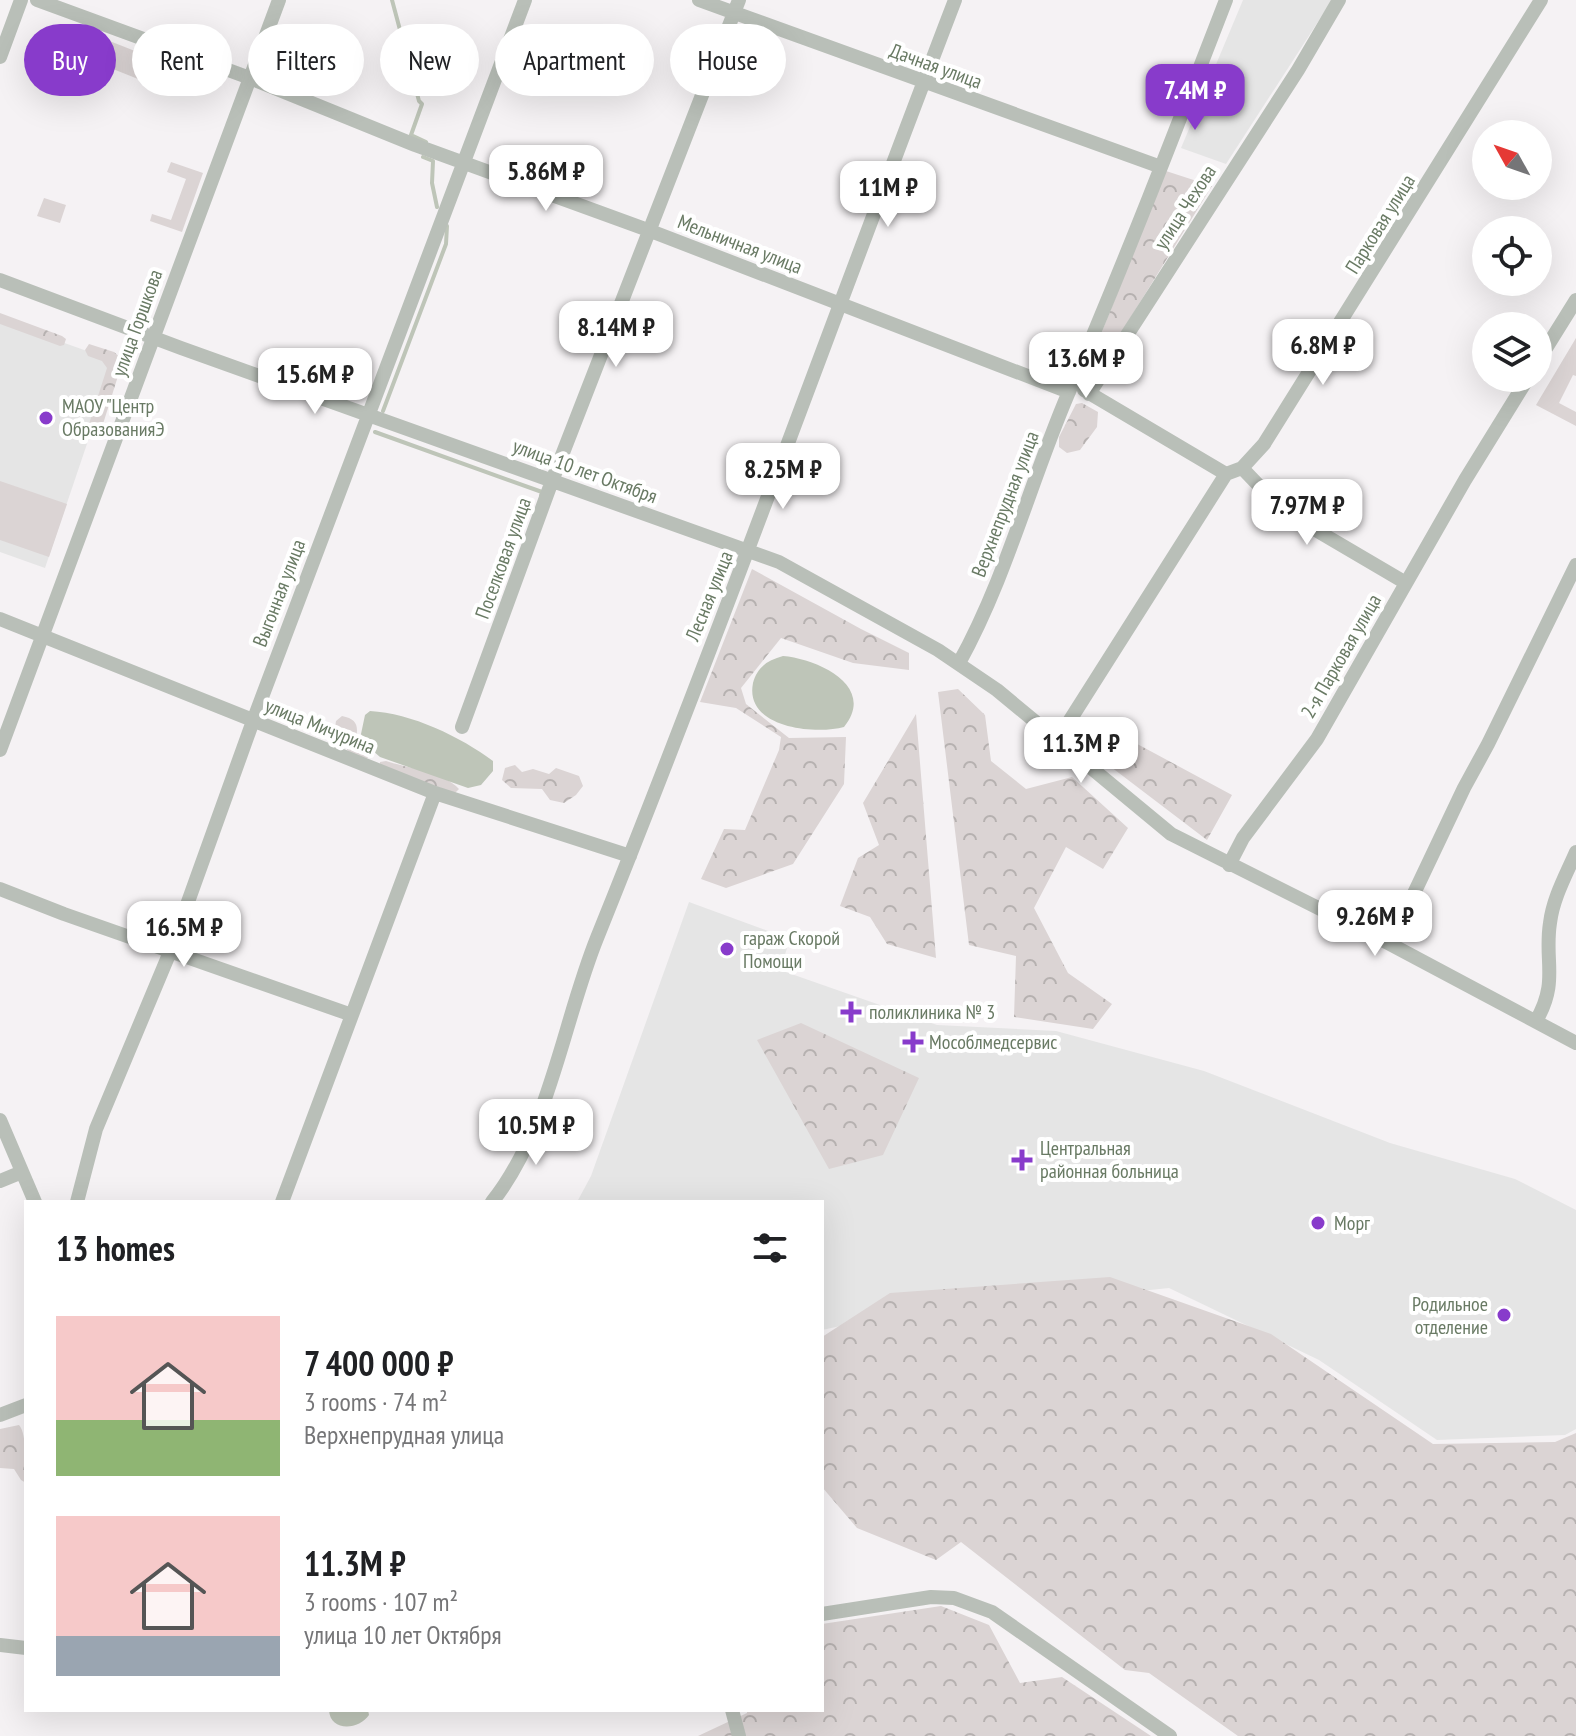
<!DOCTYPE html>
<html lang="en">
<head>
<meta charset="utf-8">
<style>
  body { margin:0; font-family:"PT Sans Narrow",sans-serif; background:#f6f6f6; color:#202124; height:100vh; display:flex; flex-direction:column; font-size:30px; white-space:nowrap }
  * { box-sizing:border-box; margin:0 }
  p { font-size:26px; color:#757577 }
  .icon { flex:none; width:44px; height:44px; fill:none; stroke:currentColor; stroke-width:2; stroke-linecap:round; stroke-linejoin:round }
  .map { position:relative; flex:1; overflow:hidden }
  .sheet { position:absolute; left:24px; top:1200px; width:800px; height:512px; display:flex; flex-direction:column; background:#fff; border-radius:0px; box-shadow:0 8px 32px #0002 }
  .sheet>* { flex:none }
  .top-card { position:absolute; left:24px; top:24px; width:800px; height:72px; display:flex; gap:16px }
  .needle { width:52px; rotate:310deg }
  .buttons { position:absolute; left:1472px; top:120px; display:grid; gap:16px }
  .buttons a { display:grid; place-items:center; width:80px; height:80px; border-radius:50%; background:#fff; box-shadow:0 8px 32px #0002; font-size:40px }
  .price { position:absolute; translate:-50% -68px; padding:0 18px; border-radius:16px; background:#fff; color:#222; font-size:26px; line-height:52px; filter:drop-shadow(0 2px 4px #0008) }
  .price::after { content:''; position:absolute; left:50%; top:48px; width:24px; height:18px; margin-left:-12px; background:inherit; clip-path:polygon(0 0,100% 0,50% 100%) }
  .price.active { background:#883bcb; color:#fff }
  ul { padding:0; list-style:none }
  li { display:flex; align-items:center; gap:24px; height:200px; padding:0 32px }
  li span { display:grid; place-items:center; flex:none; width:224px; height:160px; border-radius:0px; color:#555 }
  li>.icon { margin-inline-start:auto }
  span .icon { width:96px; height:96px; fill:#fffc; stroke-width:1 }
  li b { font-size:34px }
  h2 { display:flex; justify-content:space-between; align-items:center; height:96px; padding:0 32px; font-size:34px }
  .chip { padding:0 28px; border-radius:36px; background:#fff; box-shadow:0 8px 32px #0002; font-size:28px; line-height:72px }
  .chip.active { background:#883bcb; color:#fff }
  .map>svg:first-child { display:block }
  .built { fill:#e5e5e5 }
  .green { fill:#dbd4d4 }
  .forest { fill:url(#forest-crowns) }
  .water { fill:#bec5b8 }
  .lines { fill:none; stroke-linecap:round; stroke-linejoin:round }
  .stream { stroke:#bec5b8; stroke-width:4 }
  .minor { stroke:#b9bfb8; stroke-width:14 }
  .poi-dot { fill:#883bcb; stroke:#fff; stroke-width:3 }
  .labels { text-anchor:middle; stroke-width:8; stroke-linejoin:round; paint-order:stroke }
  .street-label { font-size:20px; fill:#697a64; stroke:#fff }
  .poi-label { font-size:20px; fill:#697a64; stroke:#fff; text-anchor:start }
</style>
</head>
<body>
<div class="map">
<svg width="1576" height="1736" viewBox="0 0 1576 1736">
  <defs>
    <pattern id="forest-crowns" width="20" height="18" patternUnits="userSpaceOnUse" patternTransform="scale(2)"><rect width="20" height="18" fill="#dbd4d4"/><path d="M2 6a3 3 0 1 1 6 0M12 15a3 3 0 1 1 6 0" fill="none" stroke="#b6b1b0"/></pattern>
  </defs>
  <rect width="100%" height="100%" fill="#f5f2f4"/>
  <path class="built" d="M1243 0H1332L1226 164 1181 148Z
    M0 320 115 361 45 568 0 552Z
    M689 902 790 939 780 970 937 1025 1056 1031 1204 1071 1390 1143 1515 1179 1576 1210V1429L1565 1435 1437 1440 1319 1360 1169 1288 873 1319 822 1330V1202H577L591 1176Z"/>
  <path class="green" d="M107 40 168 64 158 87 98 63Z
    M171 162 203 173 182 232 150 221 152 214 171 220 186 179 167 172Z
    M44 198 66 205 60 223 37 216Z
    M1576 338V376L1573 375 1559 403 1576 412V426L1536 405Z
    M0 481 67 504 49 557 0 540Z"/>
  <path class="forest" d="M1166 171 1212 186 1090 383 1083 379Z
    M0 313 62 336 66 339 64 345 60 346 0 324Z
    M89 344 114 352 123 360 103 424 93 428 89 424 107 368 102 361 88 356 85 350Z
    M1082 403 1098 412 1097 427 1080 450 1067 453 1059 447V437L1076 404Z
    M752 569 861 629 909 653V670L853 663 781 638 741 688 746 704 789 738 846 737 844 784 793 864 726 888 701 879 724 829 745 830 779 750 781 737 736 708 700 702Z
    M958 689 985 715 991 761 1026 789 1072 777 1128 828 1103 869 1066 847 1034 908 1068 973 1112 1004 1093 1029 1014 1017 1016 956 969 945 938 692Z
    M916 714 936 958 887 944 870 917 840 906 858 858 879 845 863 803Z
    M342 716C358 719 359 727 355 742L369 750 371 755 367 758 356 757 347 750V737L335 728 336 721Z
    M1102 725 1232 795 1207 840 1090 751Z
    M386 761C407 768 444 772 459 789L455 793 380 767V762Z
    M515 765 522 772 533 769 549 774 556 768 579 776 583 786 576 795 564 803 550 800 542 789 511 788 502 780 505 768Z
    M801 1023 919 1078 883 1155 829 1169 757 1040Z
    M1110 1277 1271 1334 1433 1444 1555 1442 1576 1433V1736H1238L1149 1673 1125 1670 961 1542 936 1560 857 1528 822 1487V1337L890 1293Z
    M19 1425C27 1433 26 1469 26 1483L21 1480 14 1469 0 1468V1429Z
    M941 1606 989 1625 1020 1683 1062 1677 1151 1736H698L747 1713V1710H822V1624Z"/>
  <path class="water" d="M783 656C818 659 877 686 844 727 815 735 744 728 753 683 757 667 768 660 783 656Z
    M370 711C411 713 461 737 493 761V771L481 785 468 788 380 757 365 744 361 734 365 715Z
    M329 1710H368L369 1715C359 1730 330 1732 329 1710Z"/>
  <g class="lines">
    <path class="stream" d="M392 0 419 101 422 104 411 135 426 142
      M423 157 433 161 432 183 437 207
      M383 411 446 244 447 226
      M375 432 542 492 541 496"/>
    <path class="minor" d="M37 0 250 78 415 145 648 230 1069 392
      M699 0 1161 167
      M0 57 21 0
      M0 280 181 348 779 562 938 650 997 690 1171 834 1390 944 1576 1043
      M1538 361 1576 300
      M1084 390 1226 474
      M1089 394 1298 70 1339 0
      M1242 468 1265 492 1309 526 1406 583
      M0 619 435 793 630 856
      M959 663C1006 578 1030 483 1068 394 1124 264 1175 132 1226 0
      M462 727 552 481 739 0
      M1058 739 1226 474 1242 468 1264 444 1541 0
      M0 750 279 0
      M1229 865 1243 838 1317 739 1465 480 1528 378
      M0 889 64 914 352 1015
      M1390 944 1464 788 1488 744 1576 565
      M1536 1021C1559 982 1544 961 1550 923 1553 898 1566 875 1576 852
      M0 1120 35 1202
      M0 1181 22 1172
      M77 1202 96 1129 170 952 253 721 525 0
      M282 1202 435 793
      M492 1202C549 1131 563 1022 597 938 722 628 835 313 955 0
      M0 1415 26 1405
      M822 1614 931 1597 954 1598 992 1612 1170 1736
      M0 1645 26 1648
      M732 1710 739 1736"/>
  </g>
  <g class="poi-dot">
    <circle cx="46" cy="418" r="8"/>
    <circle cx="727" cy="949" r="8"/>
    <path d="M847 1000h8v8h8v8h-8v8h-8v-8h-8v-8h8z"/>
    <path d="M909 1030h8v8h8v8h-8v8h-8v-8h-8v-8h8z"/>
    <path d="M1018 1148h8v8h8v8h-8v8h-8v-8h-8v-8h8z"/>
    <circle cx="1318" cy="1223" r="8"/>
    <circle cx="1504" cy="1315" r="8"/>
  </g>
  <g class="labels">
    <g class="street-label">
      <text transform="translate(936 66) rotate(20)" y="7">Дачная улица</text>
      <text transform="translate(1185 207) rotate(-57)" y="7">улица Чехова</text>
      <text transform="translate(1380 224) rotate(-58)" y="7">Парковая улица</text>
      <text transform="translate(740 244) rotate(21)" y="7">Мельничная улица</text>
      <text transform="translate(137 323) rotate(-70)" y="7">улица Горшкова</text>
      <text transform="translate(585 471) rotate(20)" y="7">улица 10 лет Октября</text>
      <text transform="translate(1005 504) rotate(-69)" y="7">Верхнепрудная улица</text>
      <text transform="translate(503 558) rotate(-70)" y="7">Поселковая улица</text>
      <text transform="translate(279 593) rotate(-69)" y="7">Выгонная улица</text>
      <text transform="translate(709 596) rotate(-68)" y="7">Лесная улица</text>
      <text transform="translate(1341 656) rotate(-60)" y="7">2-я Парковая улица</text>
      <text transform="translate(320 726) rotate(22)" y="7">улица Мичурина</text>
    </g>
    <g class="poi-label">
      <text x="62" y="413">МАОУ "Центр<tspan x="62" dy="23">ОбразованияЭ</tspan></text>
      <text x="743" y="945">гараж Скорой<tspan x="743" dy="23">Помощи</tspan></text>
      <text x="869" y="1019">поликлиника № 3</text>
      <text x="929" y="1049">Мособлмедсервис</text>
      <text x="1040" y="1155">Центральная<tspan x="1040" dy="23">районная больница</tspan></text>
      <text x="1334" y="1230">Морг</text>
      <text x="1488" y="1311" text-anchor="end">Родильное<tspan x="1488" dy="23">отделение</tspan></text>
    </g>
  </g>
</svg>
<div class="buttons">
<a><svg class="needle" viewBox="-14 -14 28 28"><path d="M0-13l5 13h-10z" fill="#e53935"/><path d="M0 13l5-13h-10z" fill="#757577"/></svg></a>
<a><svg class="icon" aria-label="locate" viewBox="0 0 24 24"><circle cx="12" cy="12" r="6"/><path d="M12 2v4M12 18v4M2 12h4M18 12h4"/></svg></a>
<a><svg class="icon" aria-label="layers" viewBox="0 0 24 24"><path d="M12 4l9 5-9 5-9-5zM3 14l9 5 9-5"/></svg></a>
</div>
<b class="price active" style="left:1195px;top:132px">7.4M ₽</b>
<b class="price" style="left:546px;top:213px">5.86M ₽</b>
<b class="price" style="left:888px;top:229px">11M ₽</b>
<b class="price" style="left:616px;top:369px">8.14M ₽</b>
<b class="price" style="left:1323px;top:387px">6.8M ₽</b>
<b class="price" style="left:1086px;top:400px">13.6M ₽</b>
<b class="price" style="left:315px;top:416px">15.6M ₽</b>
<b class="price" style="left:783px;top:511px">8.25M ₽</b>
<b class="price" style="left:1307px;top:547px">7.97M ₽</b>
<b class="price" style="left:1081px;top:785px">11.3M ₽</b>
<b class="price" style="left:1375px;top:958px">9.26M ₽</b>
<b class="price" style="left:184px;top:969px">16.5M ₽</b>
<b class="price" style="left:536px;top:1167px">10.5M ₽</b>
<div class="top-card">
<a class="chip active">Buy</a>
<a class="chip">Rent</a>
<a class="chip">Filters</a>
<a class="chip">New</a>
<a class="chip">Apartment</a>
<a class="chip">House</a>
</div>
<section class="sheet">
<h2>13 homes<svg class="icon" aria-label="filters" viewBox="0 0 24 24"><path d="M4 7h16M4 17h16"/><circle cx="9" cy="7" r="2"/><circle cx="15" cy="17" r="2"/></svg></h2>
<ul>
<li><span style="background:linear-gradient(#f6c9c9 65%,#8fb573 0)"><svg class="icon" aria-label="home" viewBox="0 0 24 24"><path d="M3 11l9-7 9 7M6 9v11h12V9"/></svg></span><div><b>7 400 000 ₽</b><p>3 rooms · 74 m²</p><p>Верхнепрудная улица</p></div></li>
<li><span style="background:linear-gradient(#f6c9c9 75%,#9aa5b1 0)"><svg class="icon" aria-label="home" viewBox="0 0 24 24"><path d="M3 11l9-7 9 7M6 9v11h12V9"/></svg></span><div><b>11.3M ₽</b><p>3 rooms · 107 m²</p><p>улица 10 лет Октября</p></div></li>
</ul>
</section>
</div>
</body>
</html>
